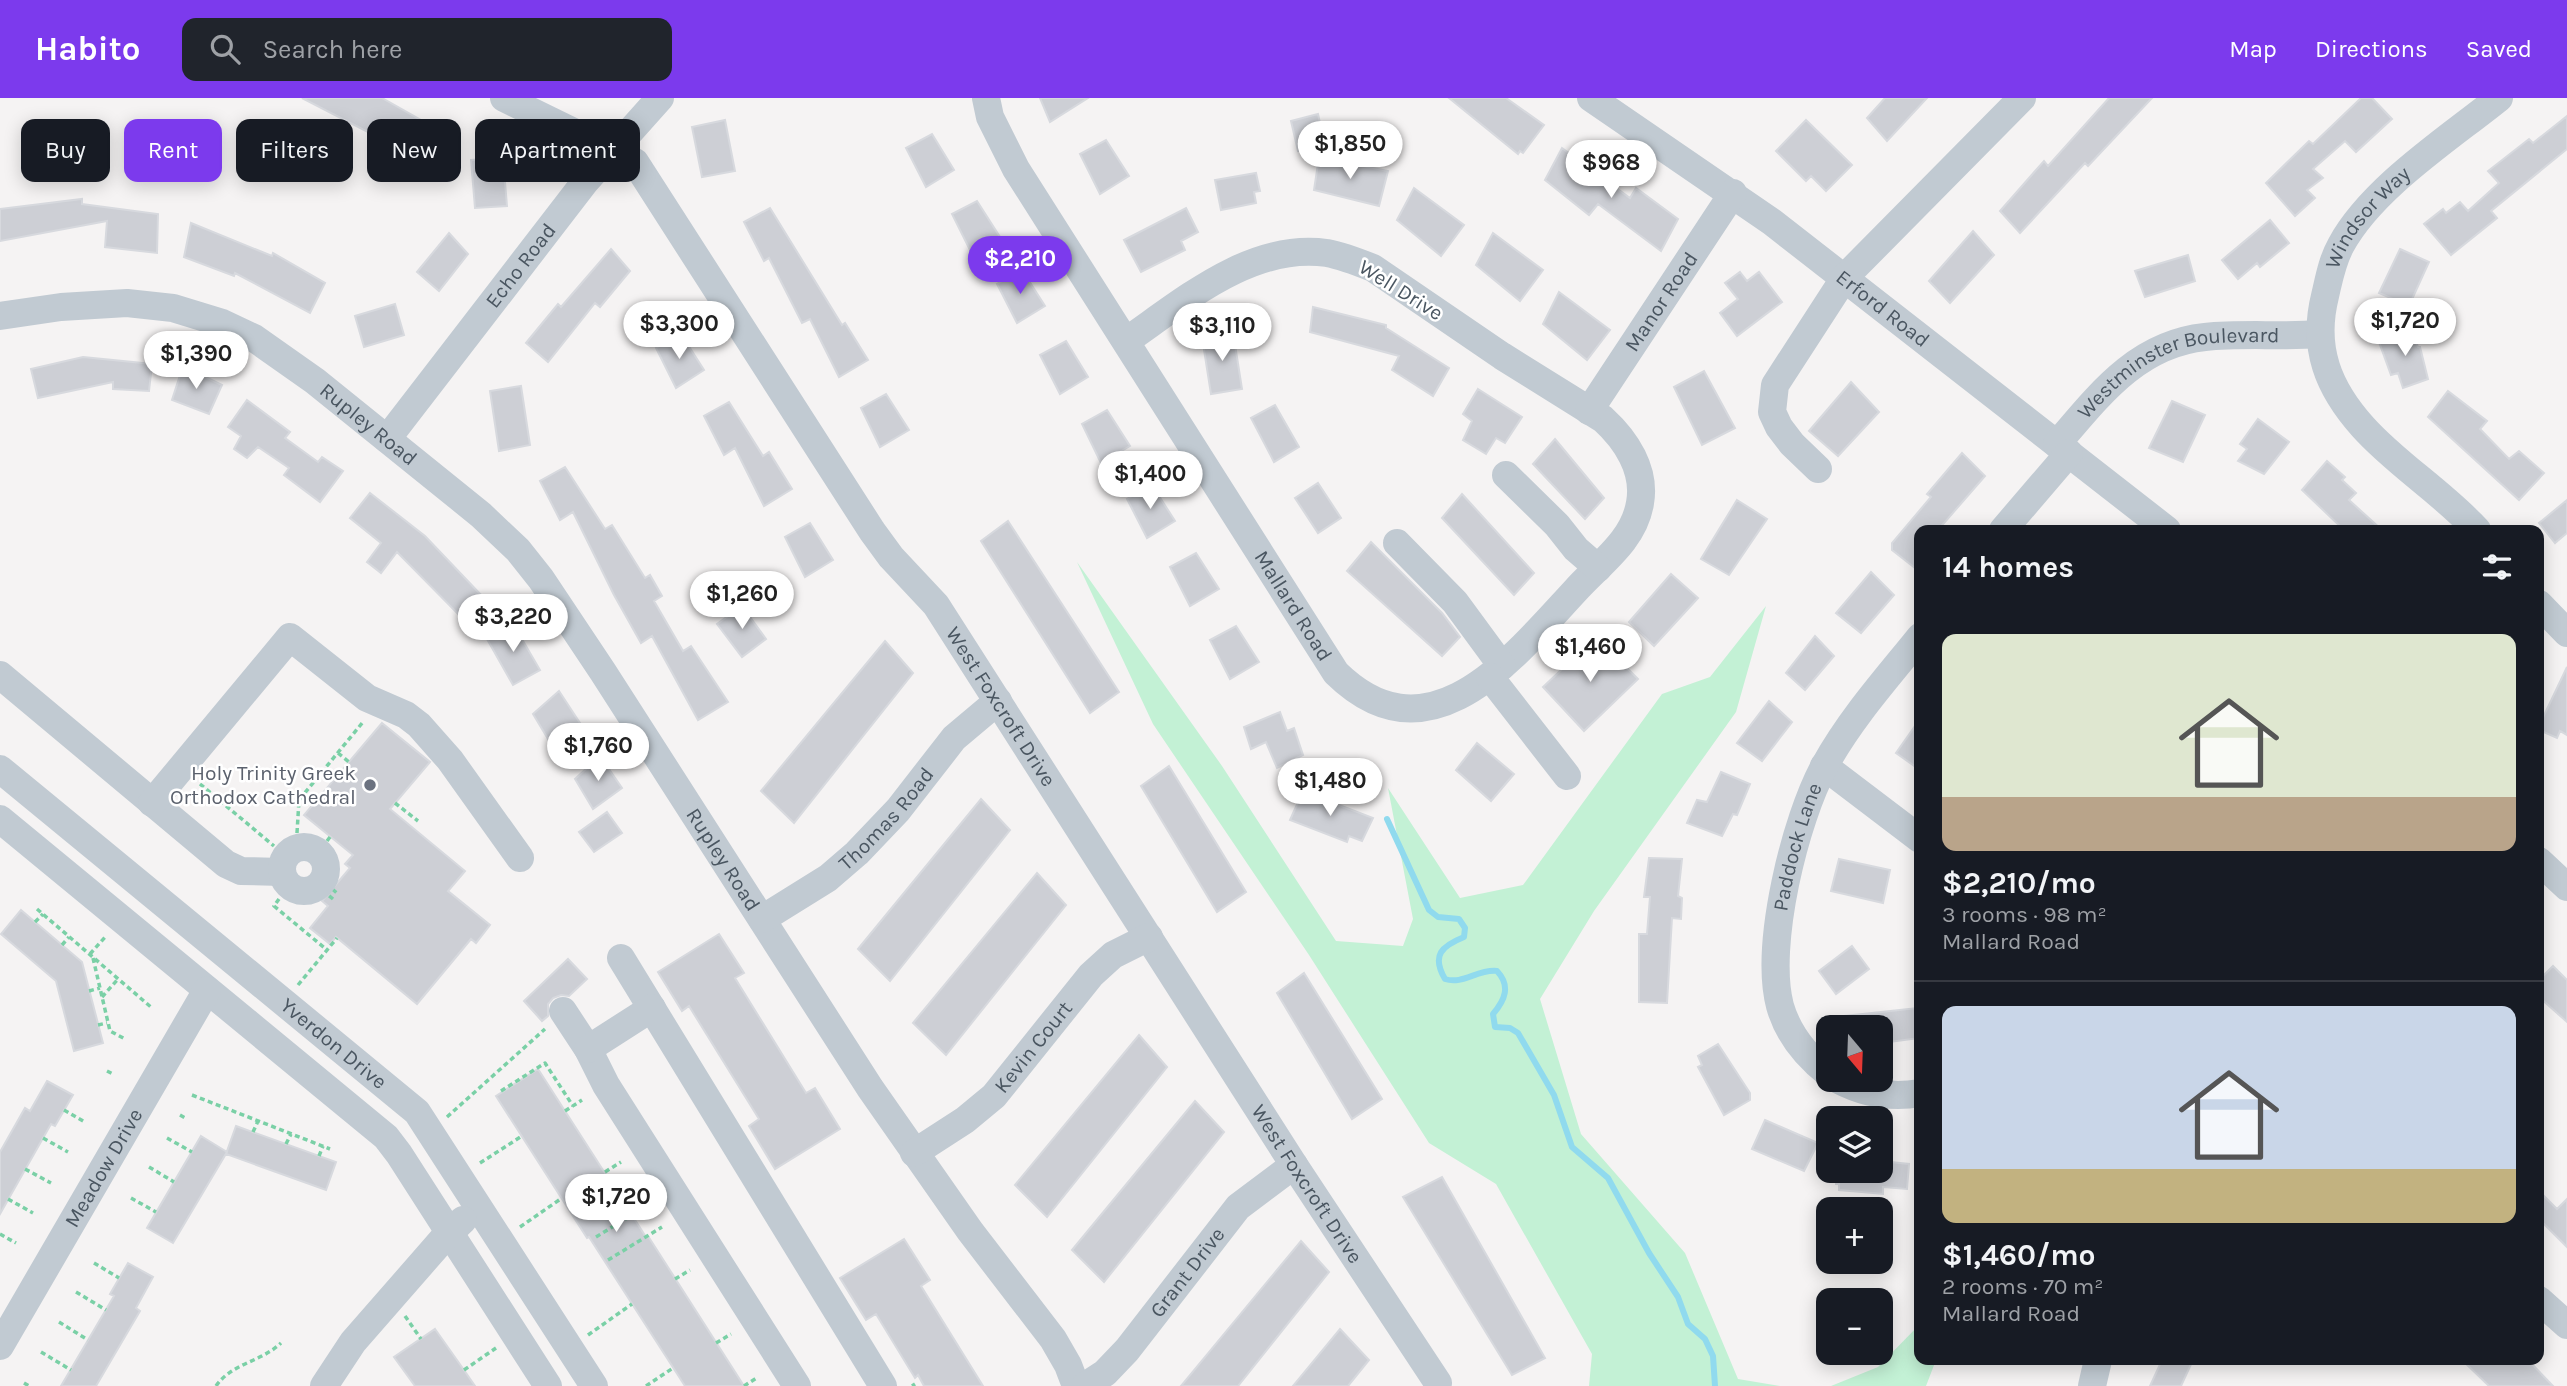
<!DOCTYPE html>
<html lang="en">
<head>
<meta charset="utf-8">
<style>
  body { margin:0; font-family:Karla,sans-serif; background:#20242c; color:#f1f3f6; height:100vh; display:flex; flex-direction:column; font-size:26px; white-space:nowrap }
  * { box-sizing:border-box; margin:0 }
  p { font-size:23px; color:#9ea1a6 }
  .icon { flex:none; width:38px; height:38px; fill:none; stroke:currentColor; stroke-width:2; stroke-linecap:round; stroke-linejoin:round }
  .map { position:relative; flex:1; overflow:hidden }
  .details { position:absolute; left:1914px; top:427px; width:630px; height:840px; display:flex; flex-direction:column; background:#171b24; border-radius:14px; box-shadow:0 4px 18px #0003 }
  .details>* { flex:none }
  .top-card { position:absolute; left:21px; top:21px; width:665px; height:63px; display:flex; gap:14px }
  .needle { width:46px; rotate:161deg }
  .buttons { position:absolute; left:1816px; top:917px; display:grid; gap:14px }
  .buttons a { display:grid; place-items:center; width:77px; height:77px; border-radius:14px; background:#171b24; box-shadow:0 4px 18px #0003; font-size:35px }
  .price { position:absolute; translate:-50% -60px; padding:0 16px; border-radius:24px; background:#fff; color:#222; font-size:23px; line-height:46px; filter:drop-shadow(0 2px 4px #0008) }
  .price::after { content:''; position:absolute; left:50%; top:42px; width:21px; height:16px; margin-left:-10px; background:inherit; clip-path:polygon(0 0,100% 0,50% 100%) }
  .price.active { background:#7c3aed; color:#fff }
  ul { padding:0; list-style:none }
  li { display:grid; align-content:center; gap:14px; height:371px; padding:0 28px }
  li+li { border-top:2px solid #363941 }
  li span { display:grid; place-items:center; height:217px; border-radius:14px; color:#555 }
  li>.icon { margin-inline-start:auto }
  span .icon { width:126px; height:126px; fill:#fffc; stroke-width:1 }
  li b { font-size:30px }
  h2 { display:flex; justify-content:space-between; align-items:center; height:84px; padding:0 28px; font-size:30px }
  .pill { padding:0 24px; border-radius:14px; background:#171b24; box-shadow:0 4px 18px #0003; font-size:24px; line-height:63px }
  .pill.active { background:#7c3aed; color:#fff }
  header { display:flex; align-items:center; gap:42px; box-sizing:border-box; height:98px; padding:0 35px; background:#7c3aed; color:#fff }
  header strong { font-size:33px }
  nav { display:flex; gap:38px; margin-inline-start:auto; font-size:24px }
  .search { width:490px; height:63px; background:#20242c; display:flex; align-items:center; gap:18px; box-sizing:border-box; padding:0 24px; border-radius:14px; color:#9ea1a6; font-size:26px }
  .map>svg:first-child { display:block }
  .green { fill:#c3f1d5 }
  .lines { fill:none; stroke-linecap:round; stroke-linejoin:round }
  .stream { stroke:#90daee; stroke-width:6 }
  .building { fill:#cdcfd5; stroke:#d7d9de; stroke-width:2 }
  .path { stroke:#7ad0a6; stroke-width:3.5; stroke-dasharray:5 3.5; stroke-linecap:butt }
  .minor { stroke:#c1cad2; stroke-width:28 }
  .worship-dot { fill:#6b7280; stroke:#fff; stroke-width:2.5 }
  .labels { text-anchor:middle; stroke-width:5; stroke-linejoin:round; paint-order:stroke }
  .street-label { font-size:21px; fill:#4a5661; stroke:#fff }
  .worship-label { font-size:21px; fill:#5b616d; stroke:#fff; text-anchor:end }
</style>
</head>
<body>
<header>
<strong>Habito</strong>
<div class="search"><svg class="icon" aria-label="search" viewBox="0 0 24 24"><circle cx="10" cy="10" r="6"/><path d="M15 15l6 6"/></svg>Search here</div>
<nav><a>Map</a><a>Directions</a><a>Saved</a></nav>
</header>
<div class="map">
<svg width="2567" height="1288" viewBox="0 0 2567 1288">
  <rect width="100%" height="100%" fill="#f5f3f3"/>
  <path class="green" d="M1077 464 1222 668 1336 843 1403 848 1413 821 1388 690 1460 800 1523 787 1662 596 1710 579 1766 508 1736 614 1594 813 1540 901 1581 1036 1685 1155 1738 1281 1780 1288H1589L1592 1256 1496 1086 1429 1045 1309 857 1153 626Z
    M1920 1226V1262H1936L1926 1288H1831L1878 1269Z"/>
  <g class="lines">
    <path class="stream" d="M1387 721 1429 812 1438 819 1459 821 1465 830 1464 839C1442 848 1431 857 1445 881 1463 887 1477 871 1497 873 1511 888 1505 902 1493 916L1495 929 1510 930 1518 935 1554 997 1572 1049 1608 1080 1649 1155 1678 1199 1688 1226 1705 1241 1713 1258 1715 1288"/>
  </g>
  <path class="building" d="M302 0H382L442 34 426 64Z
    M1040 0H1088L1050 24Z
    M1449 0H1506L1544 27 1523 55 1520 53 1518 56Z
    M1885 0H1927L1887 43 1867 20Z
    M2109 0H2152L2088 68 2085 65 2020 135 2000 113 2044 63 2048 68Z
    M2361 0H2372L2392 21 2356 54 2345 43 2313 71 2323 80 2307 92 2315 100 2295 118 2266 85 2309 43 2313 46Z
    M1318 16 1325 47 1298 53 1291 23Z
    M2567 18V51L2491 113 2497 120 2451 157 2424 126 2443 111 2446 115 2460 104 2468 113 2499 85 2488 73 2529 41 2533 45Z
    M725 22 735 73 702 79 692 29Z
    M1806 22 1852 67 1826 93 1811 78 1806 83 1776 53Z
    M932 36 954 72 926 89 906 50Z
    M1106 42 1129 78 1100 96 1080 56Z
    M1562 50 1630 100 1636 90 1678 121 1661 153 1598 106 1589 117 1545 82Z
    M1319 59 1388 73 1379 108 1314 92Z
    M503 60 507 108 475 110 471 62Z
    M1256 75 1260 93 1254 94 1256 105 1221 112 1215 82Z
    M1414 90 1464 127 1441 158 1397 122Z
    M82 101V106L158 116 157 155 105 149 107 123 0 143V111Z
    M977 103 1000 139 972 156 952 116Z
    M770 110 842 227 845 225 868 262 839 279 810 221 802 225 769 160 764 163 744 124Z
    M1186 110 1198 134 1181 143 1185 152 1141 174 1124 142Z
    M2270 122 2289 145 2260 169 2257 165 2238 181 2222 162Z
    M191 125 272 158 273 155 325 185 310 215 235 175 234 178 184 159Z
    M1973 133 1994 157 1950 205 1929 183Z
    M449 135 468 156 439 193 417 174Z
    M1493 135 1543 172 1520 203 1476 167Z
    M611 151 630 173 600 209 595 205 548 264 526 245 558 206 561 209Z
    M2400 151 2429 164 2409 208 2379 195Z
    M2188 157 2195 183 2145 199 2135 173Z
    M1022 172 1045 208 1017 225 997 186Z
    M1740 174 1747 183 1759 174 1782 204 1737 238 1720 215 1738 201 1725 185Z
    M1559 194 1610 232 1587 262 1543 226Z
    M395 206 404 237 364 249 355 218Z
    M1313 209 1386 227V230L1449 270 1433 298 1392 272 1399 258 1310 234Z
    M2411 229 2418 249H2420L2428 281 2403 290 2398 275 2391 277 2379 244Z
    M1233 234 1242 291 1211 296 1202 239Z
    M681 236 704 272 676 290 656 250Z
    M1066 243 1088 279 1060 296 1040 257Z
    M83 259 152 266 149 293 113 291V284L38 300 31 271Z
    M183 268 222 287 209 316 172 302Z
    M1704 273 1735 330 1702 347 1674 289Z
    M1851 284 1879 314 1838 358 1809 333Z
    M521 288 530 347 499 353 490 293Z
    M1478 291 1522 319 1505 345 1496 340 1486 356 1463 342 1472 323 1463 316Z
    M2448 293 2487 323 2480 331 2509 361 2519 353 2544 375 2519 402 2428 319Z
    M886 296 909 332 880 349 861 310Z
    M247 302 290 334 285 340 318 364 322 359 343 373 320 404 284 377 289 370 258 349 247 360 234 351 241 338 228 329Z
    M2172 303 2205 317 2183 364 2149 350Z
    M729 304 763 358 769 354 792 391 764 408 735 350 724 357 704 318Z
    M1275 307 1299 349 1274 364 1251 320Z
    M1107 312 1130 348 1101 365 1082 326Z
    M2258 321 2289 344 2264 376 2238 363 2247 351 2240 346Z
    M1555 341 1604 400 1585 421 1533 366Z
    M1962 355 1985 378 1938 432H1920V474L1892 452V445L1931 399 1927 396Z
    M2327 363 2345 379 2342 382 2356 395 2349 402 2382 432H2344L2302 392Z
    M565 369 605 431 612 427 645 480 650 477 662 498 654 503 683 553 691 548 728 604 698 622 652 538 641 545 614 497 573 414 560 422 540 383Z
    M1318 385 1341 420 1318 435 1295 400Z
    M1152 387 1175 423 1147 440 1127 401Z
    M370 395 425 438 483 499 460 518 397 454 381 475 367 464 381 445 350 420Z
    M1462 396 1534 475 1514 497 1442 420Z
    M1737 402 1767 421 1729 477 1701 461Z
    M2567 402V435L2555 445 2539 425Z
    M1008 423 1119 594 1090 615 981 443Z
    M810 425 833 462 805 479 785 439Z
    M1371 444 1442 515 1460 539 1442 558 1347 473Z
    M1196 455 1219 491 1190 508 1170 469Z
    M1871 474 1894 497 1861 535 1836 515Z
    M1671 476 1698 500 1654 548 1629 524Z
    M742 508 766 541 742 559 717 526Z
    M512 524 540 572 513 587 487 541Z
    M1236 528 1259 564 1230 581 1210 542Z
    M1815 538 1834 558 1805 592 1786 575Z
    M1596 539 1638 581 1584 633 1543 589Z
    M885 543 913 575 794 725 761 693Z
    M2567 569V637L2560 633 2557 640 2539 632V628Z
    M559 593 580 625 551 646 533 616Z
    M1769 603 1792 624 1762 663 1737 645Z
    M1280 614 1287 633 1294 630 1303 657 1277 670 1266 644 1251 651 1244 629Z
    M1920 621V672L1896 655Z
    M382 625 430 664 390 711 465 773 448 793 490 827 476 845 471 841 417 906 336 839 330 846 310 830 328 808 322 803 350 770 345 766 353 757 304 717Z
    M1477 645 1514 676 1491 703 1456 672Z
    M600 658 622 690 593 711 575 681Z
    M1169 668 1246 794 1217 814 1141 688Z
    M1721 674 1750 686 1737 717 1733 716 1722 738 1687 725 1697 702 1707 704Z
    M1303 693 1373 720 1362 743 1349 738 1347 744 1290 722Z
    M981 701 1010 732 890 883 858 851Z
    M607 714 622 735 594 754 579 734Z
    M1649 760 1682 761 1678 798 1682 800 1681 821 1672 820 1667 905 1639 904V836H1647L1650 799H1644Z
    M1839 761 1890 772 1883 805 1831 793Z
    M1037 775 1066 807 946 957 913 925Z
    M21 812 82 864 103 945 74 953 56 883 1 836Z
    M719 836 744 875 735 880 806 995 815 990 840 1031 775 1071 749 1028 759 1021 689 908 682 913 658 874Z
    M1852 848 1869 871 1836 896 1819 873Z
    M568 861 587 881 569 898 561 897 553 900 548 906V918L542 923 524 903Z
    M2553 868 2567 882V924L2539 899V882Z
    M1304 875 1382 1001 1352 1021 1277 895Z
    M1917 910 1920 940 1881 945V929H1846L1845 918Z
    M1139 937 1167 969 1047 1119 1015 1087Z
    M1718 946 1750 995V1002L1724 1017 1698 969 1702 967 1698 958Z
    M538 971 646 1139 648 1138 744 1288H685L589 1139 587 1140 496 998Z
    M47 983 73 997 55 1028 51 1026 0 1116V1054L25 1010 30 1013Z
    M1195 1003 1224 1034 1104 1184 1072 1152Z
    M1765 1022 1818 1045 1804 1073 1752 1051Z
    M236 1028 336 1064 326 1092 226 1056Z
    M201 1038 227 1054 173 1145 147 1130Z
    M1881 1063 1909 1066 1907 1091 1883 1089V1096L1839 1092V1086H1836V1073H1881Z
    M1442 1079 1545 1260 1512 1277 1403 1099Z
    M2539 1093 2557 1111 2567 1101V1149L2539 1121Z
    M904 1141 930 1182 921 1188 983 1288H924L918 1277 915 1280 876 1216 866 1222 840 1180Z
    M1301 1143 1329 1174 1238 1288H1181Z
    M128 1165 153 1179 136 1210 140 1213 96 1288H61L114 1198 110 1196Z
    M435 1231 464 1272 475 1288H415L394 1259Z
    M1340 1231 1369 1262 1348 1288H1293Z
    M2162 1262H2193L2181 1288H2150Z
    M2462 1262H2528L2553 1288H2489Z"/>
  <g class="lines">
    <path class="path" d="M338 655 349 664
      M200 686 274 748
      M395 705 418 723
      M297 735 299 702 363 624
      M327 743 330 739
      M279 801 274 808 327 852
      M333 801 327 796 331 790 338 796
      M37 811 152 910
      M35 824 43 816
      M62 847 69 839
      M90 856 106 838
      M93 860 110 933 125 941
      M298 887 337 840
      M89 893 100 890
      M102 899 118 881
      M98 927 107 925
      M107 973 113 976
      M501 993 545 965 573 1008
      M192 997 330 1051
      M64 1012 85 1024
      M565 1013 582 1002
      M180 1017 187 1021
      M447 1019 545 931
      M253 1034 258 1023
      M43 1040 68 1054
      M167 1040 192 1054
      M286 1046 291 1036
      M319 1058 323 1048
      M480 1065 522 1038
      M149 1069 174 1084
      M25 1071 51 1085
      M605 1074 621 1064
      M131 1100 156 1114
      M8 1101 33 1115
      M520 1129 562 1100
      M0 1136 16 1145
      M596 1139 648 1107
      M608 1162 662 1129
      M94 1165 119 1180
      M675 1181 690 1172
      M76 1194 106 1212
      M405 1218 421 1241
      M59 1224 88 1242
      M588 1237 632 1206
      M716 1245 731 1236
      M41 1254 71 1272
      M464 1272 496 1250
      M24 1285 29 1288
      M216 1288C232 1265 261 1264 281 1245
      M646 1288 673 1270
      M744 1288 758 1279
      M912 1288 915 1286"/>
    <g class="minor">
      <path id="s1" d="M504 0 635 64 872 433 891 459 936 507 1294 1067 1438 1285"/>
      <path id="s2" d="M986 0 990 19 1016 71 1336 575C1429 666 1512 561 1575 493 1599 466 1634 443 1640 405 1646 372 1626 342 1603 321L1502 258 1373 170C1358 164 1343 158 1327 155 1252 144 1184 203 1126 243"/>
      <path id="s3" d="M1591 0 1772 124 2167 432"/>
      <path id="s4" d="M0 218 61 209 127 205 173 210 222 225 254 240 315 283 481 417 518 452 541 481 603 574 870 990 970 1133 1053 1241 1068 1267 1076 1288"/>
      <path id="s5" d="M1589 313 1733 95"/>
      <path id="s6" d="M387 341 585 84 660 0"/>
      <path id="s7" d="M2057 346C2099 297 2137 246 2205 239 2243 235 2281 239 2319 236"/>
      <path d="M1818 371 1792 346 1779 329 1772 314 1775 287 1845 179 2022 0"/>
      <path d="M1506 377 1557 427 1576 451 1598 470"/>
      <path d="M2003 432 2069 355"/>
      <path id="s8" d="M2477 432C2442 394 2396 366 2363 329 2328 290 2312 250 2325 198 2329 181 2332 163 2341 147 2372 90 2448 41 2499 0"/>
      <path d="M1397 445 1455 504 1502 568"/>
      <path d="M2539 506 2567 535"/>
      <path d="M0 577 226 766 241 773 282 774"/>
      <path d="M1490 579 1567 678"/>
      <path d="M1824 668 1920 741"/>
      <path id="s9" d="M0 671 417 1014 594 1288"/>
      <path d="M152 705 290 539 367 600 406 617 419 627 450 662 520 760"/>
      <path d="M0 721 386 1039 399 1056 548 1288"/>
      <circle cx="304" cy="771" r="22"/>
      <path d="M2539 763 2567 789"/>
      <path id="s10" d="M762 821 828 780 857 755 898 712 954 640 998 603"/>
      <path d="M621 860 883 1288"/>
      <path d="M563 913 588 951 606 987 797 1288"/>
      <path d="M588 951 652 910"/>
      <path id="s11" d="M1829 976C1806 958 1788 936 1780 908 1764 848 1795 721 1825 667 1851 620 1887 580 1920 539"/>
      <path d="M1839 982C1864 995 1892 1000 1920 995"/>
      <path id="s12" d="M914 1055 965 1022 994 998 1091 877 1113 857 1149 839"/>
      <path d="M2539 1202 2567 1227"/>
      <path id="s13" d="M0 1248 207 892"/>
      <path d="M324 1288 353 1244 443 1141 463 1122"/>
      <path id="s14" d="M1085 1288 1105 1275 1127 1252 1238 1109 1294 1067"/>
      <path d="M2092 1288 2098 1262"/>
    </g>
  </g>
  <circle class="worship-dot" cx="370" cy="687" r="7"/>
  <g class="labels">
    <g class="street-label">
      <text dy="7" stroke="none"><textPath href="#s8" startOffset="388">Windsor Way</textPath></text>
      <text dy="7" stroke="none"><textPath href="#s6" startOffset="219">Echo Road</textPath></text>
      <text transform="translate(1401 192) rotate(32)" y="7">Well Drive</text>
      <text dy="7" stroke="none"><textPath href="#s5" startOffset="131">Manor Road</textPath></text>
      <text dy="7" stroke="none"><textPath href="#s3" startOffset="360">Erford Road</textPath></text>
      <text dy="7" stroke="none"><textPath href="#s7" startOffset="150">Westminster Boulevard</textPath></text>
      <text dy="7" stroke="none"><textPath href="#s4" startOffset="404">Rupley Road</textPath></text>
      <text dy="7" stroke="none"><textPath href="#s2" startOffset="595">Mallard Road</textPath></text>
      <text dy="7" stroke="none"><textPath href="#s1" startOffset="803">West Foxcroft Drive</textPath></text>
      <text dy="7" stroke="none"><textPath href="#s10" startOffset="161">Thomas Road</textPath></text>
      <text dy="7" stroke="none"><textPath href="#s11" startOffset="247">Paddock Lane</textPath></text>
      <text dy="7" stroke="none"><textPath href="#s4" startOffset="971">Rupley Road</textPath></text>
      <text dy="7" stroke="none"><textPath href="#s9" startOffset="432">Yverdon Drive</textPath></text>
      <text dy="7" stroke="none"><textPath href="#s12" startOffset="161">Kevin Court</textPath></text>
      <text dy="7" stroke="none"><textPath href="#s13" startOffset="206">Meadow Drive</textPath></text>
      <text dy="7" stroke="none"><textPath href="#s1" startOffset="1370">West Foxcroft Drive</textPath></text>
      <text dy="7" stroke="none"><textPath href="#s14" startOffset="154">Grant Drive</textPath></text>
    </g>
    <g class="worship-label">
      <text x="356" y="682">Holy Trinity Greek<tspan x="356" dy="24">Orthodox Cathedral</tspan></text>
    </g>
  </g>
</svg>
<div class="buttons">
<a><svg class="needle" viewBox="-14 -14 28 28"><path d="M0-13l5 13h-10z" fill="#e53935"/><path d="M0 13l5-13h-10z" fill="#9ea1a6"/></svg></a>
<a><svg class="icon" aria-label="layers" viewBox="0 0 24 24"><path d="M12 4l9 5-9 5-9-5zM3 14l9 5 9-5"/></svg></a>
<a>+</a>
<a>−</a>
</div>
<b class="price" style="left:1350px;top:83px">$1,850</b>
<b class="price" style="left:1611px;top:102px">$968</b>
<b class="price active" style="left:1020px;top:198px">$2,210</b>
<b class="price" style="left:2405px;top:260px">$1,720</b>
<b class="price" style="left:679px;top:263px">$3,300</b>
<b class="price" style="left:1222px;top:265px">$3,110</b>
<b class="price" style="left:196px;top:293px">$1,390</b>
<b class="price" style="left:1150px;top:413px">$1,400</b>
<b class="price" style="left:742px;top:533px">$1,260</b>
<b class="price" style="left:513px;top:556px">$3,220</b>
<b class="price" style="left:1590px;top:586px">$1,460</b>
<b class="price" style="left:598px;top:685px">$1,760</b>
<b class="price" style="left:1330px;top:720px">$1,480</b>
<b class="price" style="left:616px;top:1136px">$1,720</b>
<div class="top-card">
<a class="pill">Buy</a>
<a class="pill active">Rent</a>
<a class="pill">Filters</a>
<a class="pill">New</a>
<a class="pill">Apartment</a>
</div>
<section class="details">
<h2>14 homes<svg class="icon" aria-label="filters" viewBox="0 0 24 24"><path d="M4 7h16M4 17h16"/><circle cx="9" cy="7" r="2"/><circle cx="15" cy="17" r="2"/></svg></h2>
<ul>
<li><span style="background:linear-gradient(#dfe7d0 75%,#b9a48a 0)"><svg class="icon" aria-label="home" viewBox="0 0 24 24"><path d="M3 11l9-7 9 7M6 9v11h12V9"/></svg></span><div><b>$2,210/mo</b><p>3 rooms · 98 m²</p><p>Mallard Road</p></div></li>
<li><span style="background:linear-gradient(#c9d6e8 75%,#c2b280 0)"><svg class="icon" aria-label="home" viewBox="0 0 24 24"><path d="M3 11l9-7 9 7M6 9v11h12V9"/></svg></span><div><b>$1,460/mo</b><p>2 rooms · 70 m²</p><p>Mallard Road</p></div></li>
</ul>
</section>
</div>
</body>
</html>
